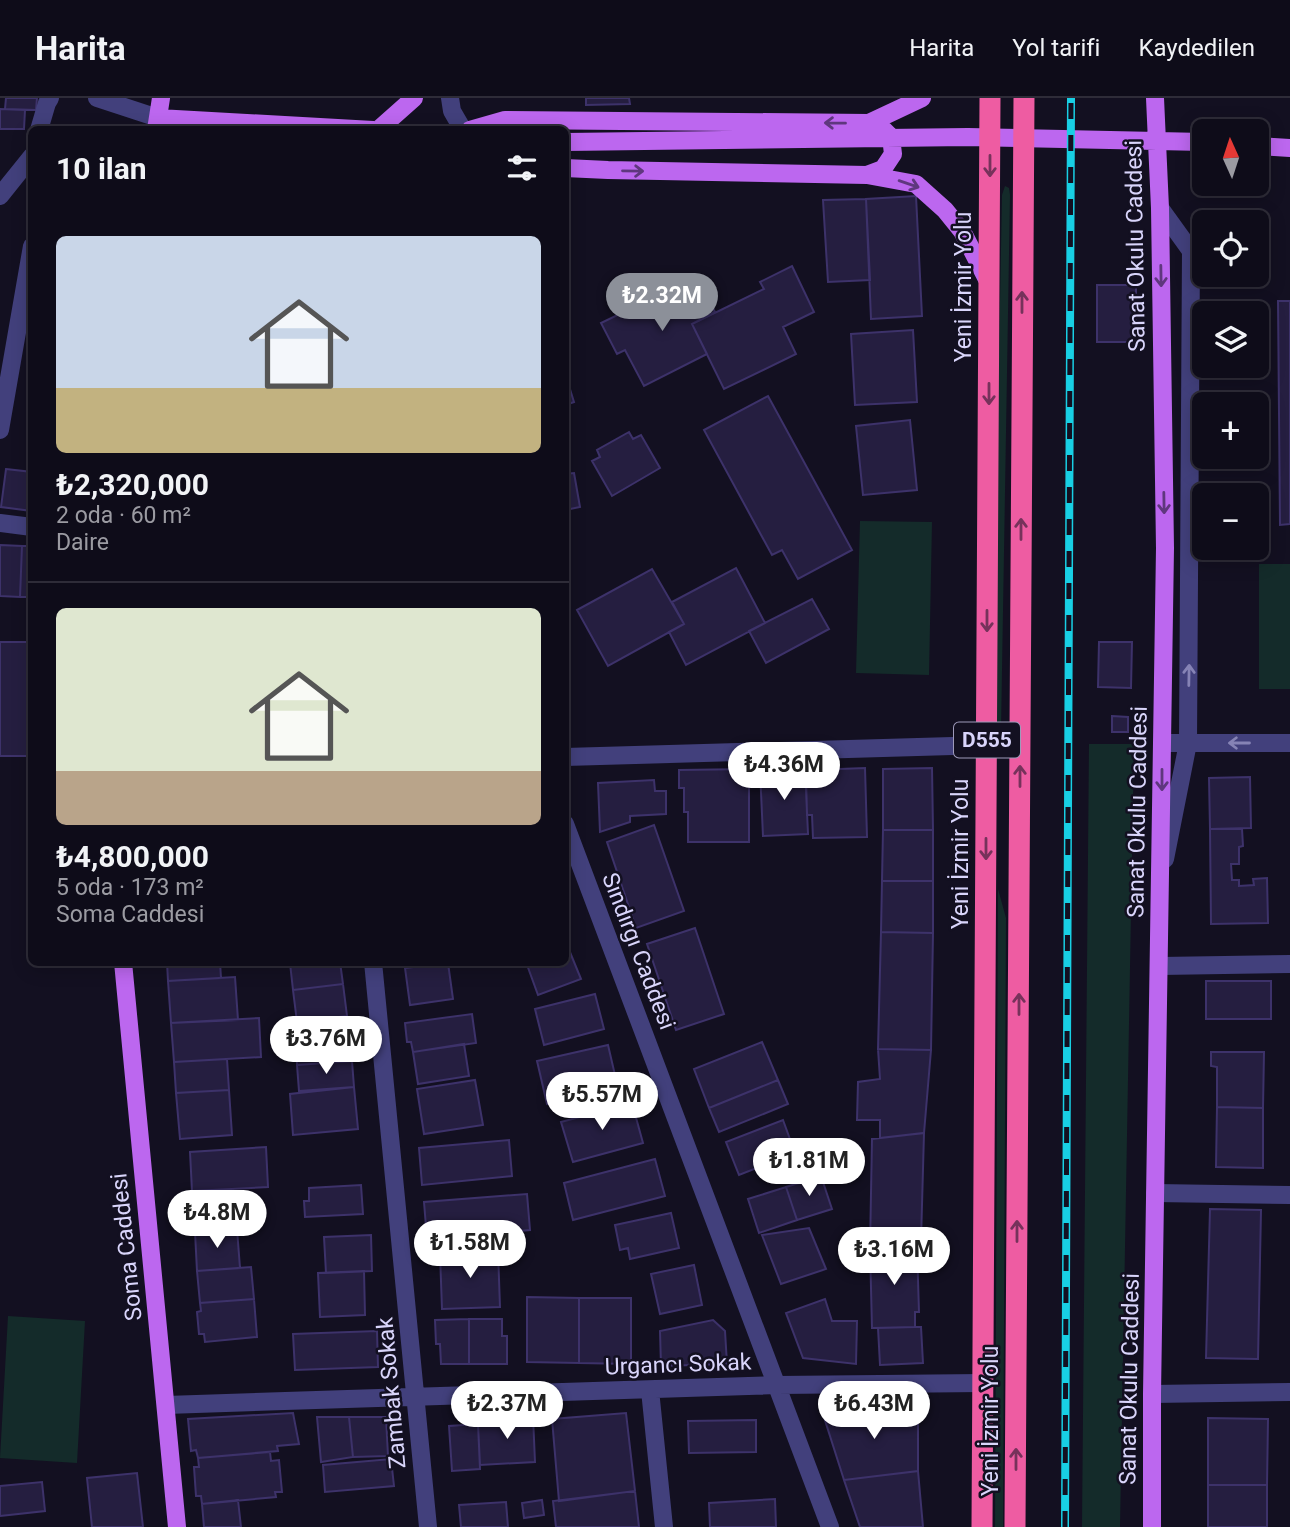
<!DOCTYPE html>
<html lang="tr">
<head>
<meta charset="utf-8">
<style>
  body { margin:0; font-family:Roboto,sans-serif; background:#171522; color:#f1f3f6; height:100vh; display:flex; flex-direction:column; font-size:26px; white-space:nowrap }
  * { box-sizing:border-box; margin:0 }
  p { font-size:23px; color:#9b9ba2 }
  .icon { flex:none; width:38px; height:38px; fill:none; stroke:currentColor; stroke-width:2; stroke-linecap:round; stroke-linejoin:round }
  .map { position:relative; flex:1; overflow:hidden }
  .drawer { position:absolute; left:28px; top:28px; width:541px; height:840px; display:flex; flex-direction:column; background:#0e0c19; border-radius:10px; box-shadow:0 4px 18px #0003,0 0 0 2px #2e2c38 }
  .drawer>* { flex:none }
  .needle { width:46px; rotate:357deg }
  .tools { position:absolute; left:1192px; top:21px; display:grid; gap:14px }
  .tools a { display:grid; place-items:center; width:77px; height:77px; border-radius:10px; background:#0e0c19; box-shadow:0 4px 18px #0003,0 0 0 2px #2e2c38; font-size:35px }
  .price { position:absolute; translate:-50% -60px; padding:0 16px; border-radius:24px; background:#fff; color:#222; font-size:23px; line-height:46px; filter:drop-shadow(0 2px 4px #0008) }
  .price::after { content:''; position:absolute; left:50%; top:42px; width:21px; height:16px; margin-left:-10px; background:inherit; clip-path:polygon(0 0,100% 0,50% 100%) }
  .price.active { background:#8c9099; color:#fff }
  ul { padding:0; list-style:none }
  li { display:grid; align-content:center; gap:14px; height:371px; padding:0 28px }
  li+li { border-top:2px solid #2e2c38 }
  li span { display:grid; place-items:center; height:217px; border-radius:10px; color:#555 }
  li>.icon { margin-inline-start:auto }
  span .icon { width:126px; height:126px; fill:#fffc; stroke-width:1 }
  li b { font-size:30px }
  h2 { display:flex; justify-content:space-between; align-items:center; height:84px; padding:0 28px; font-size:30px }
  header { display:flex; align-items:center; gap:42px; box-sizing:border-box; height:98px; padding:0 35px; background:#0e0c19; border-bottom:2px solid #2e2c38 }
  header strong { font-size:33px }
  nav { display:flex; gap:38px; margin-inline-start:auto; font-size:24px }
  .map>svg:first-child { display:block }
  .green { fill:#142b2a }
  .building { fill:#251e40; stroke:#3d326a; stroke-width:2 }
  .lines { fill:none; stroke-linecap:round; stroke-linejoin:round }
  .minor { stroke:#42407c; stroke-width:18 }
  .major { stroke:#bc67ef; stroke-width:18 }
  .highway { stroke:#ee5ca2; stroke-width:21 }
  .rail-casing { stroke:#18cfe4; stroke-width:8 }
  .rail { stroke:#131021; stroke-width:5; stroke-dasharray:16; stroke-linecap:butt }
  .oneway { stroke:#5f377e }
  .oneway2 { stroke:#76325b }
  .oneway3 { stroke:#8683b5 }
  .labels { text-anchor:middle; stroke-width:5; stroke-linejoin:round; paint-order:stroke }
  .shield { fill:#131021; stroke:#9e9aba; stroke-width:2 }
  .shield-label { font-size:21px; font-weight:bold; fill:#d9d5fb }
  .street-label { font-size:23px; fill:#d9d5fb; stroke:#131021 }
</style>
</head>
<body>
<header>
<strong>Harita</strong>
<nav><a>Harita</a><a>Yol tarifi</a><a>Kaydedilen</a></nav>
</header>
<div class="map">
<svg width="1290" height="1429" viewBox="0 0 1290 1429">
  <rect width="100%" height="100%" fill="#131021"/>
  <path class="green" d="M1005 88 1009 90 1010 97 1001 632H992L1002 97Z
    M860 423 932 424 929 577 856 575Z
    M1259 466H1290V591H1259Z
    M1089 646H1134L1120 1429H1082Z
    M998 791 1006 820 1003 1429H995Z
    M8 1218 85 1223 77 1365 0 1360Z"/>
  <path class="building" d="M6 0H37L36 12 5 11Z
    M586 0H629L630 6 586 7Z
    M0 11 25 12 24 31H0Z
    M916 98 922 218 871 221 866 101Z
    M866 101 870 182 828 184 823 102Z
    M792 168 814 214 783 229 796 256 724 291 692 226 764 191 760 184Z
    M699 183 715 214 692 226 707 256 644 288 625 252 617 256 601 225 634 209 637 214Z
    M1097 187H1136V244H1097Z
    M1278 203H1290V426L1280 427Z
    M913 232 917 304 855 307 851 236Z
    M565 275 574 304 565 307Z
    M768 298 852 452 798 481 782 452 772 457 704 332Z
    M910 322 917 392 863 397 856 328Z
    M629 334 633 341 641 337 660 370 612 398 592 363 600 359 597 352Z
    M6 371 32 374V413L1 409Z
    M574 375 580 409 565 412V376Z
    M0 447 22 448 20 499 0 498Z
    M22 448H32V499H20Z
    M736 470 765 525 686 567 669 534 684 526 672 504Z
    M652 471 684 526 608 568 577 512Z
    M812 501 829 531 766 565 749 533Z
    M0 544H31L32 658H0Z
    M1099 544H1132L1131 590 1098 589Z
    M1112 618 1128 619V634H1112Z
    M805 670 808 736 763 738 760 672Z
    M865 670 867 739 813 740 812 717H807L806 679H813V672Z
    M932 670 933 732H883V671Z
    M749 671V744H688V714H684V690H679V672Z
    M1250 679 1251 730 1210 731 1209 680Z
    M654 682 655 693H666V716L630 718V724L600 734 598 685Z
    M654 727 684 813 636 830 607 744Z
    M1210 731H1242L1243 748 1239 749V766H1231L1232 782H1239V788L1254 787 1253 781 1267 780 1268 825 1211 826Z
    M883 732H933V783H882Z
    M882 783H933V835L881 834Z
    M695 830 724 916 676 932 647 846Z
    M881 834 933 835 931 952 878 951Z
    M565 842 581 881 538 897 526 864H565Z
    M167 864H220L221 880 168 883Z
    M340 864 343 886 293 892 290 865Z
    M448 865 453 901 410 907 405 870Z
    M235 879 238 922 171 925 168 883Z
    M1206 883H1271V921H1206Z
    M343 886 347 918 297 924 293 892Z
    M595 896 604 931 544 947 535 911Z
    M472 916 476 945 413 954 411 944H407L405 925Z
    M259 920 261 959 174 964 171 925Z
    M350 938 352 963 297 967 296 942Z
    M762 944 778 982 709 1010 694 971Z
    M464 946 469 978 418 986 413 954Z
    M608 947 618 990 547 1006 537 963Z
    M878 951 931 952 924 1035 880 1040V1022H857L858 984 880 981Z
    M1211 954H1264L1263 1010 1217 1009V969L1211 968Z
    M227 961 229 992 176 995 174 964Z
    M352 963 354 989 299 993 297 967Z
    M475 982 483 1027 424 1036 417 991Z
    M778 982 788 1006 719 1034 709 1010Z
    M354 989 358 1031 293 1037 290 996Z
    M229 992 232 1037 180 1041 176 995Z
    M632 1005 643 1045 573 1064 561 1024Z
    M1217 1009 1263 1010V1070L1216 1069Z
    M783 1022 795 1055 739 1077 726 1044Z
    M924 1035 921 1143 917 1149 870 1150 872 1041Z
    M509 1042 512 1078 422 1087 419 1050Z
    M266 1049 268 1089 192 1093 190 1054Z
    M655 1061 665 1098 573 1122 564 1085Z
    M821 1078 832 1111 797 1122 786 1089Z
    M361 1087 363 1116 305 1119 304 1103H309V1090Z
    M786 1089 797 1122 759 1135 748 1101Z
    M234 1091 237 1131 195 1134 192 1093Z
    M527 1096 530 1132 427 1141 424 1104Z
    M1210 1111 1261 1112 1258 1261 1206 1260Z
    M671 1115 679 1150 630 1161 628 1150 620 1152 615 1127Z
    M809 1130 826 1171 781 1186 762 1137Z
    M237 1131 240 1170 197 1173 195 1134Z
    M371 1137 372 1173 326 1175 324 1139Z
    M917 1149 919 1214H915V1229L872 1230 870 1150Z
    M498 1153 500 1209 442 1211 440 1156Z
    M694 1167 702 1207 660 1216 651 1176Z
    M251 1169 254 1201 200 1205 197 1173Z
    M364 1173 365 1217 320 1219 318 1175Z
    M527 1199 579 1200V1265L527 1264Z
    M579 1200H631V1266L579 1265Z
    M254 1201 257 1239 205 1244 204 1236H199L197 1214 201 1213 200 1205Z
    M825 1201 832 1223H857L856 1266 803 1260 786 1215Z
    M469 1221V1266H441L440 1246H436L435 1222Z
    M469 1221H502V1238H507V1266H469Z
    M713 1222 725 1233 727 1266 661 1268 660 1233Z
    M915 1229H921L923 1265 880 1267 878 1230Z
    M377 1233 378 1269 295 1272 293 1236Z
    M918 1311V1373L844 1382 822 1313Z
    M293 1315 299 1346 277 1348 278 1353 198 1360 196 1352 191 1353 188 1321Z
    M626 1315 635 1393 559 1403 552 1321Z
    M533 1318 535 1364 480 1367 478 1326 491 1325V1321Z
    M317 1319H349L353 1359 321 1364Z
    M349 1319H386L388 1358 353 1359Z
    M1208 1320 1268 1321 1267 1387H1208Z
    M756 1322V1354L689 1355 688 1323Z
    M478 1326 480 1371 452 1373 449 1328Z
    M270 1354 271 1363 279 1362 282 1394H275L276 1399 202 1406 201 1398H196L194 1369H199L198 1360Z
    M391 1361 394 1388 325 1394 323 1367Z
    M918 1373 923 1429H860L844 1382Z
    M137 1375 143 1429H92L87 1380Z
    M42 1384 45 1413 0 1418V1388Z
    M1208 1387H1267V1429H1208Z
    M635 1393 639 1429H556L553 1403Z
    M775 1401 776 1429H710L709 1405Z
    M238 1402 241 1429H204L202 1406Z
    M542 1402 544 1417 524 1420 522 1405Z
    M506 1404 508 1429H461L459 1407Z"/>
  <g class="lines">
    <path class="minor" d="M97 0 158 20
      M450 0 452 13 463 32
      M39 32 47 5 50 0
      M0 98 32 58
      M1160 110 1191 153 1188 645 1165 761
      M0 332 32 148
      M0 425 32 429
      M1162 645H1290
      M565 659 987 647
      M565 726 830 1429
      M373 864 428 1429
      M1160 868 1290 866
      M1155 1095 1290 1097
      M650 1292 664 1429
      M1152 1296 1290 1294
      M166 1307 777 1287 983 1285"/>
    <path class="major" d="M158 20 373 32
      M156 32 161 0
      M378 32 414 0
      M470 32 505 22 869 25 922 0
      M565 44 968 39 1204 44
      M1256 48 1290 50
      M565 70 608 72 867 77 916 86 945 112 962 133 989 185
      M867 77 883 71 893 56 891 39 884 32
      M123 864 177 1429
      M1152 1429V1296L1165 450 1160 110 1155 0"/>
    <path class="highway" d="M982 1429 990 0
      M1015 1429 1024 0"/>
    <g class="rail-casing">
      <path id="rail" d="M1065 1429 1071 0"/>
    </g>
    <use href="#rail" class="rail"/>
  </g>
  <defs><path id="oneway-shaft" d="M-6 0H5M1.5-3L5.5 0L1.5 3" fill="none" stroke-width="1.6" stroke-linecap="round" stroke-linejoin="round" transform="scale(1.75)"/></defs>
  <g class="oneway">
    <use href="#oneway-shaft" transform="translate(835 25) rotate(-179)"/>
    <use href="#oneway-shaft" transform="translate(633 73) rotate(1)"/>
    <use href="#oneway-shaft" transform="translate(909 86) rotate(19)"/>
    <use href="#oneway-shaft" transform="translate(1161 178) rotate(89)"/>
    <use href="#oneway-shaft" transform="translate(1164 405) rotate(89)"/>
    <use href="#oneway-shaft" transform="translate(1162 682) rotate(90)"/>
  </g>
  <g class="oneway2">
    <use href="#oneway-shaft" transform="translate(990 68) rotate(90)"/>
    <use href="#oneway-shaft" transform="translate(1022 204) rotate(-90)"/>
    <use href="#oneway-shaft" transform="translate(989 296) rotate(90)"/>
    <use href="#oneway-shaft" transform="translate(1021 431) rotate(-90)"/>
    <use href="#oneway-shaft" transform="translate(987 523) rotate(90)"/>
    <use href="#oneway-shaft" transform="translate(1020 678) rotate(-90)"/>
    <use href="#oneway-shaft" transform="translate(986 751) rotate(90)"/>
    <use href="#oneway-shaft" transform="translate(1019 906) rotate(-90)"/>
    <use href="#oneway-shaft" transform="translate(1017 1133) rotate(-90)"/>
    <use href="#oneway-shaft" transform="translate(1016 1361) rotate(-90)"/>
  </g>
  <g class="oneway3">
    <use href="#oneway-shaft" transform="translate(1189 577) rotate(-89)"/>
    <use href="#oneway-shaft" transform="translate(1239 645) rotate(-180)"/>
  </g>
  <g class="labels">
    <rect class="shield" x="954" y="624.5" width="66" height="35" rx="5"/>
    <g class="shield-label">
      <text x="987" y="649">D555</text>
    </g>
    <g class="street-label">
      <text transform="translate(1135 148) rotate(-91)" y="8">Sanat Okulu Caddesi</text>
      <text transform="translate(963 189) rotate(-90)" y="8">Yeni İzmir Yolu</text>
      <text transform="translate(1137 714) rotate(-89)" y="8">Sanat Okulu Caddesi</text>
      <text transform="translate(960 756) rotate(-90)" y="8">Yeni İzmir Yolu</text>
      <text transform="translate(639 853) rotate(69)" y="8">Sındırgı Caddesi</text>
      <text transform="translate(126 1149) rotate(-96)" y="8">Soma Caddesi</text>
      <text transform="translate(678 1266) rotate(-2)" y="8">Urgancı Sokak</text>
      <text transform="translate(1129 1281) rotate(-89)" y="8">Sanat Okulu Caddesi</text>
      <text transform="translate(391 1295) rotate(-95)" y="8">Zambak Sokak</text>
      <text transform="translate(990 1323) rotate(-90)" y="8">Yeni İzmir Yolu</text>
    </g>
  </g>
</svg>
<div class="tools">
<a><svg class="needle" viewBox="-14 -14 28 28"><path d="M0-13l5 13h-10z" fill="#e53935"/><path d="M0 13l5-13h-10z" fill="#9b9ba2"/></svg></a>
<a><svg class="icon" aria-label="locate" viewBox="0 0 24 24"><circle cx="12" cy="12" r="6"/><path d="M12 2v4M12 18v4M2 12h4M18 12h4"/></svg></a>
<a><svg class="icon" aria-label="layers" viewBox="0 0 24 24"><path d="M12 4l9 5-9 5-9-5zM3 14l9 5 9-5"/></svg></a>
<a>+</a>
<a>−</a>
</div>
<b class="price active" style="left:662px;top:235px">₺2.32M</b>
<b class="price" style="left:784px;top:704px">₺4.36M</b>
<b class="price" style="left:326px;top:978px">₺3.76M</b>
<b class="price" style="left:602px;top:1034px">₺5.57M</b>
<b class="price" style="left:809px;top:1100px">₺1.81M</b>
<b class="price" style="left:217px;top:1152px">₺4.8M</b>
<b class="price" style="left:470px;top:1182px">₺1.58M</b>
<b class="price" style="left:894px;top:1189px">₺3.16M</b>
<b class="price" style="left:507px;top:1343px">₺2.37M</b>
<b class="price" style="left:874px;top:1343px">₺6.43M</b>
<section class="drawer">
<h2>10 ilan<svg class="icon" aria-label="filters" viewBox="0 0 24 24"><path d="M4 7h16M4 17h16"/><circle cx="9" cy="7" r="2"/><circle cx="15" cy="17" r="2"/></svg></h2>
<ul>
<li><span style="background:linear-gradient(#c9d6e8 70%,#c2b280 0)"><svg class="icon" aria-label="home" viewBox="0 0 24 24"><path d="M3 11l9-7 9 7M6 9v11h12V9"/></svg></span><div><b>₺2,320,000</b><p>2 oda · 60 m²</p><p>Daire</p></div></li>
<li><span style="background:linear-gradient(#dfe7d0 75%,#b9a48a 0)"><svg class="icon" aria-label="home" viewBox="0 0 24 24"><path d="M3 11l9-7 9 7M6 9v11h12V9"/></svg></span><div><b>₺4,800,000</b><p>5 oda · 173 m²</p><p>Soma Caddesi</p></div></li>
</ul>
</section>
</div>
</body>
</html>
